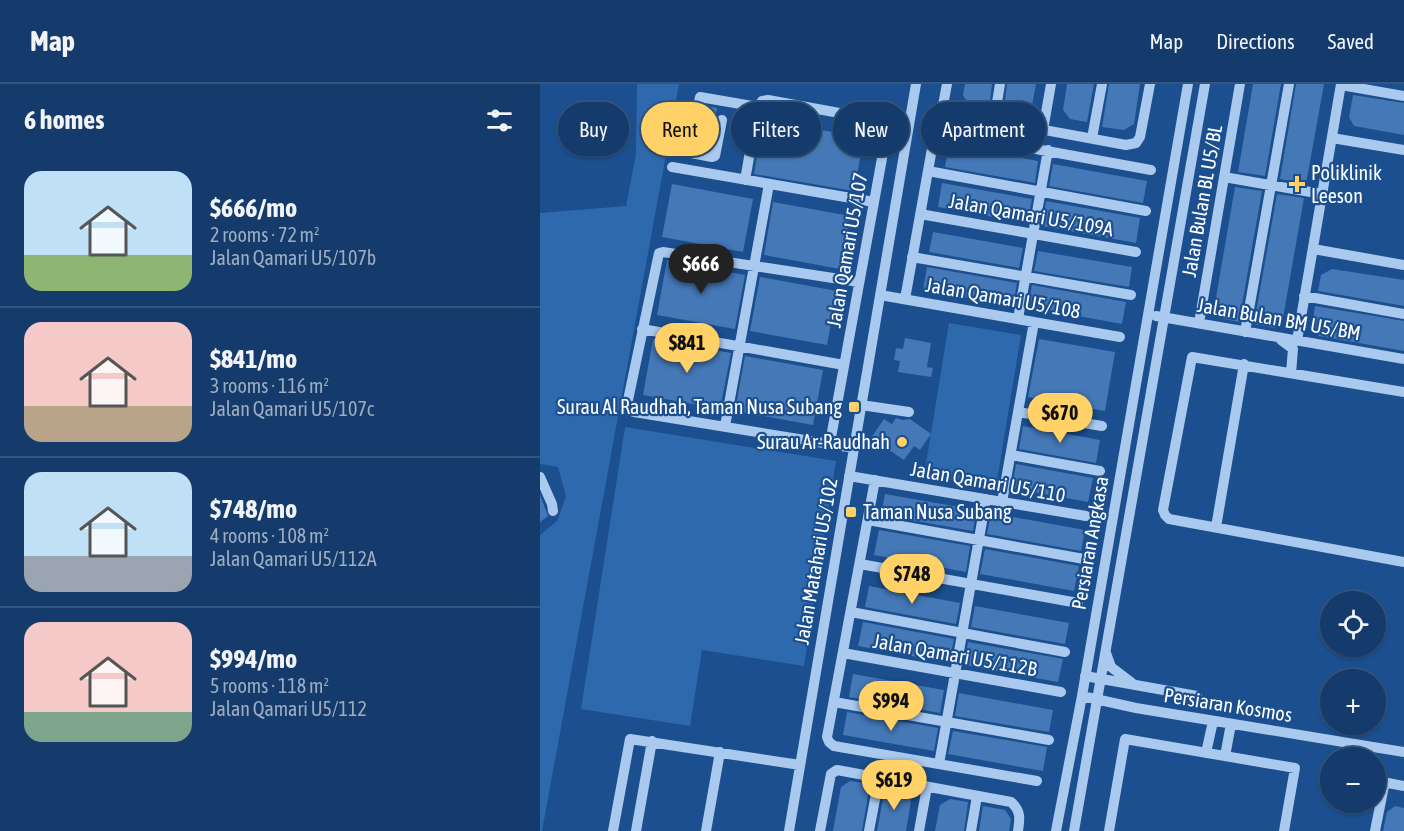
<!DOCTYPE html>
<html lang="en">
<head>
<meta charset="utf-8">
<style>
  body { margin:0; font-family:"Asap Condensed",sans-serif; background:#1d4271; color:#f1f3f6; height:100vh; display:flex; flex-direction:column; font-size:22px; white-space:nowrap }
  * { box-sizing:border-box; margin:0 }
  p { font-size:20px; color:#9dadc1 }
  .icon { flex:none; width:33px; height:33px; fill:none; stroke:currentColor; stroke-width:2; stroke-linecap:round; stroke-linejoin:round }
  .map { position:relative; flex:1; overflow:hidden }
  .sheet { display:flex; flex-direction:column; background:#143b6b; width:540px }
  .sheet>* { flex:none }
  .top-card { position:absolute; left:18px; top:18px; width:570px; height:54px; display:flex; gap:12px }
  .fabs { position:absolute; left:780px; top:507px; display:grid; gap:12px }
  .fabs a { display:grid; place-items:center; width:66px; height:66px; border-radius:50%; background:#143b6b; box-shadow:0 2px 4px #0004,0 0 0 2px #33557e; font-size:30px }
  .price { position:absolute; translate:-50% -51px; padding:0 14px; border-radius:21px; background:#ffd166; color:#111; font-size:20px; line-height:39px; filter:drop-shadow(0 2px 3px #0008) }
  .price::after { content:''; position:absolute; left:50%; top:36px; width:18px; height:14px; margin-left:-9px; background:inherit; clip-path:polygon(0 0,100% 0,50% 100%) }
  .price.selected { background:#222; color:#fff }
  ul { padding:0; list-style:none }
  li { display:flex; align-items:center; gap:18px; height:150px; padding:0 24px }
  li+li { border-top:2px solid #33557e }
  li span { display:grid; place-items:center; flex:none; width:168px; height:120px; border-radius:18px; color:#555 }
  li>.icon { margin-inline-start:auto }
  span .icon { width:72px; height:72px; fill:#fffc; stroke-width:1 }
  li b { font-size:26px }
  h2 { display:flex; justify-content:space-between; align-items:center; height:72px; padding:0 24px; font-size:26px }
  .chip { padding:0 21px; border-radius:27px; background:#143b6b; box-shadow:0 2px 4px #0004,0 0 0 2px #33557e; font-size:21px; line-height:54px }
  .chip.selected { background:#ffd166; color:#111 }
  header { display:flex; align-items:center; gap:36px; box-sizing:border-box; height:84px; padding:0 30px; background:#143b6b; border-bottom:2px solid #33557e }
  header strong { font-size:28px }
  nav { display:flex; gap:33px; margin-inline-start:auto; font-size:21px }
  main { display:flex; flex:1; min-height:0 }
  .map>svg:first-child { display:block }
  .green { fill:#2e69ad }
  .building { fill:#4478b7 }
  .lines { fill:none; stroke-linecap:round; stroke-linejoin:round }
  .minor { stroke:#a9c9ee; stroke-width:10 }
  .poi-dot { fill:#ffd166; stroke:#1b4f8f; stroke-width:2 }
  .labels { text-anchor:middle; stroke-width:4.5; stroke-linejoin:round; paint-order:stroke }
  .poi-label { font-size:20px; fill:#fff; stroke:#1b4f8f; text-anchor:start }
  .street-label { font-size:20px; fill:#fff; stroke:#1b4f8f }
</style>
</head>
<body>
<header>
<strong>Map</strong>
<nav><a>Map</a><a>Directions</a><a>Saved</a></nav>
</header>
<main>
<section class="sheet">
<h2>6 homes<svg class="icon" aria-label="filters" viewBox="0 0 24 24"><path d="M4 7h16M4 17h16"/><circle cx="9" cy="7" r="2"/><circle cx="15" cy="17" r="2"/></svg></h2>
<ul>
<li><span style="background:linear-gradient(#bfe0f5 70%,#8fb573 0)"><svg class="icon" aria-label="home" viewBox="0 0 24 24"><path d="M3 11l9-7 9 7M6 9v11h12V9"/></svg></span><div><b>$666/mo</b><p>2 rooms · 72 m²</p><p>Jalan Qamari U5/107b</p></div></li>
<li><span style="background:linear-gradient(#f6c9c9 70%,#b9a48a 0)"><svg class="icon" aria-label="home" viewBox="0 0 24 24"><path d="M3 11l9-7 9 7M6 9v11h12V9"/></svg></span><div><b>$841/mo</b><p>3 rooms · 116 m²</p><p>Jalan Qamari U5/107c</p></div></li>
<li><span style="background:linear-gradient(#bfe0f5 70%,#9aa5b1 0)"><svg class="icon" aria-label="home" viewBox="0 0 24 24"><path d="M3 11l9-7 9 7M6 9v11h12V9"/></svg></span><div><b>$748/mo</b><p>4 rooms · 108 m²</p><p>Jalan Qamari U5/112A</p></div></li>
<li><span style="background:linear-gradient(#f6c9c9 75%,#7fa58c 0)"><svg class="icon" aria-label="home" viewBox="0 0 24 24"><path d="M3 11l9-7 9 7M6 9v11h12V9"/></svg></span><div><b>$994/mo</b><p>5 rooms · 118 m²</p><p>Jalan Qamari U5/112</p></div></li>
</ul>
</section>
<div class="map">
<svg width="864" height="747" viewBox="0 0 864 747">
  <rect width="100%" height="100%" fill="#1b4f8f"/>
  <path class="green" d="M97 0H139L2 747H0V451L17 437 26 412 18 383 0 380V129L86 122 96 70Z
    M409 239 481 251 456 403 384 392Z
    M85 343 296 377 264 582 162 566 150 642 41 625Z"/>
  <path class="building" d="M425 0H452L450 17 446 21 427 18 423 11Z
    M467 0H496L492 21 484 27 464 24Z
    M527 0H554L547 38 530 35 523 26Z
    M569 0H600L594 40 584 46 562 43Z
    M713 0H741L725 92 698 88Z
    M756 0H784L766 100 740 95Z
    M813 11 864 19V51L814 42 809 33Z
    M167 22 177 24 175 34H173L167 64 158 63Z
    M223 35 324 54 314 107 214 90Z
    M409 61 498 77 495 99 405 83Z
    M513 80 607 97 603 119 509 102Z
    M402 99 492 115 487 139 398 123Z
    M132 100 213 115 203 168 122 153Z
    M695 103 722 107 699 238 679 234 674 225Z
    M737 110 764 114 743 234 735 244 714 240Z
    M506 117 600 134 596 159 502 142Z
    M233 118 310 132 300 185 224 171Z
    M393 148 483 164 479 184 389 168Z
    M498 167 592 183 589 203 494 187Z
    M127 176 205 191 195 245 117 231Z
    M387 183 477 199 473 222 383 206Z
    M792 185 864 196V222L778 207 781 191Z
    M220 193 297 207 287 261 210 247Z
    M492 201 586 218 582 240 488 223Z
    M775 222 864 237V267L779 252 772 243Z
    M365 254 391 259 387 283 393 284 391 293 358 288 360 277 354 276 356 264 363 265Z
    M113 255 191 269 180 325 103 311Z
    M499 255 575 268 565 327 488 313Z
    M205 272 283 286 273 341 195 327Z
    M356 334 363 336 370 335 391 350 380 366 374 362 364 376 331 354 344 335 352 340Z
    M483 342 560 356 556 379 479 365Z
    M476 380 553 394 548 418 472 404Z
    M345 410 436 426 433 447 341 431Z
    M0 411 8 432 0 438Z
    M451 429 545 446 541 467 447 450Z
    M339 446 430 462 426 488 334 471Z
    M445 465 539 482 534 507 440 490Z
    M329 502 420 519 416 540 325 523Z
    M435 522 529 539 525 560 431 543Z
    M323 538 414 555 409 579 318 562Z
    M428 558 523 575 518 598 424 581Z
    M313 590 404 606 400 629 309 613Z
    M419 609 513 626 509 648 415 632Z
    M307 628 398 644 394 667 303 651Z
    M413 647 507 663 503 687 408 670Z
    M310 697 330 700 322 747H293L301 703Z
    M345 704 366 708 371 717 366 747H337Z
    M410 715 428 718 424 747H395L400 721Z
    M443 722 465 726 471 735 469 747H439Z
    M855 722 864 724V747H843L847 728Z"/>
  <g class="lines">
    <path class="minor" d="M407 0 403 21 407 28 586 61 596 59 600 53 610 0
      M801 1 864 12
      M182 36 175 72 172 73 151 69 150 66 160 13 218 23
      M454 37 460 0
      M503 46 511 0
      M552 54 562 0
      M792 54 864 66
      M132 83 334 118
      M388 87 606 127
      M684 93 782 110
      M205 96 218 23 222 17 228 16 338 36 344 39 347 47 290 359
      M380 130 596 168
      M773 165 864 181
      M372 173 591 211
      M340 211 580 253
      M764 212 864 230
      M365 215 393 59 398 51 408 49 611 86
      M616 232 864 275
      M478 235 508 66
      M659 239 700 0
      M102 245 304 281
      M705 248 749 0
      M741 256 753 265 751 289
      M757 257 801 0
      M864 308 652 273 623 426 625 431 629 435 864 478
      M321 321 369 328
      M478 328 562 342
      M185 342 229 100
      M314 364 94 328 89 324 88 316 119 169 123 168 319 198
      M471 371 560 387
      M309 392 546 432
      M0 393 12 420 13 427
      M335 396 287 653 289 658 294 662 497 697
      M462 418 494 238
      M328 436 544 475
      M676 443 704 280
      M320 480 538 519
      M311 528 525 568
      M303 569 521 608
      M566 569 571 583 592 599
      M545 592 657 612
      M542 612 596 624 864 668
      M294 618 509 656
      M666 669 673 637
      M685 672 691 640
      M399 680 446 415
      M73 747 90 655 260 681
      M96 747 112 657
      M166 747 180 668
      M249 747 376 0
      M280 747 290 695 291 690 297 686 471 718C481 727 480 734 478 747
      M329 747 339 694
      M379 747 387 703
      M431 747 437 712
      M516 747 542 612 648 0
      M534 747 665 0
      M569 747 585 655 755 684 744 747
      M835 747 844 702 848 699 864 702"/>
  </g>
  <g class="poi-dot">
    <path d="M754 91h6v6h6v6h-6v6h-6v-6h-6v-6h6z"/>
    <rect x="308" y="317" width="12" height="12" rx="3"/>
    <circle cx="362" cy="358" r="6"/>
    <rect x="305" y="422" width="12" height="12" rx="3"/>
  </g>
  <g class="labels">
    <g class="poi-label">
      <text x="771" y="96">Poliklinik<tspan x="771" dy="23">Leeson</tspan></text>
      <text x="302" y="330" text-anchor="end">Surau Al Raudhah, Taman Nusa Subang</text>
      <text x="350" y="365" text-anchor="end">Surau Ar-Raudhah</text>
      <text x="323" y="435">Taman Nusa Subang</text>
    </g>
    <g class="street-label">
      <text transform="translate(662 117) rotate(-80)" y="7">Jalan Bulan BL U5/BL</text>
      <text transform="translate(491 131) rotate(10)" y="7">Jalan Qamari U5/109A</text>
      <text transform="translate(307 166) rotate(-80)" y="7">Jalan Qamari U5/107</text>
      <text transform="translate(463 214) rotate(10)" y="7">Jalan Qamari U5/108</text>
      <text transform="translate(739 235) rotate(10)" y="7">Jalan Bulan BM U5/BM</text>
      <text transform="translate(448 398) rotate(10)" y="7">Jalan Qamari U5/110</text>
      <text transform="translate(550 459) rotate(-80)" y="7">Persiaran Angkasa</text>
      <text transform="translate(276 477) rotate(-80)" y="7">Jalan Matahari U5/102</text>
      <text transform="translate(415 571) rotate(10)" y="7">Jalan Qamari U5/112B</text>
      <text transform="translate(688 621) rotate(9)" y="7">Persiaran Kosmos</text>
    </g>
  </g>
</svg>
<div class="fabs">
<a><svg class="icon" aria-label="locate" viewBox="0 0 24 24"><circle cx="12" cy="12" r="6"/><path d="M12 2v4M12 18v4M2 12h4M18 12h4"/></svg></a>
<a>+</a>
<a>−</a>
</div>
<b class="price selected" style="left:161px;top:211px">$666</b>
<b class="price" style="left:147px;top:290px">$841</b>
<b class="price" style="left:520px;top:360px">$670</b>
<b class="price" style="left:372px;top:521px">$748</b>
<b class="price" style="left:351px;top:648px">$994</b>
<b class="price" style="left:354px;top:727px">$619</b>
<div class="top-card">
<a class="chip">Buy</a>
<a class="chip selected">Rent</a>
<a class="chip">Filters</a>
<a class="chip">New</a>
<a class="chip">Apartment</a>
</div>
</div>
</main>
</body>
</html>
